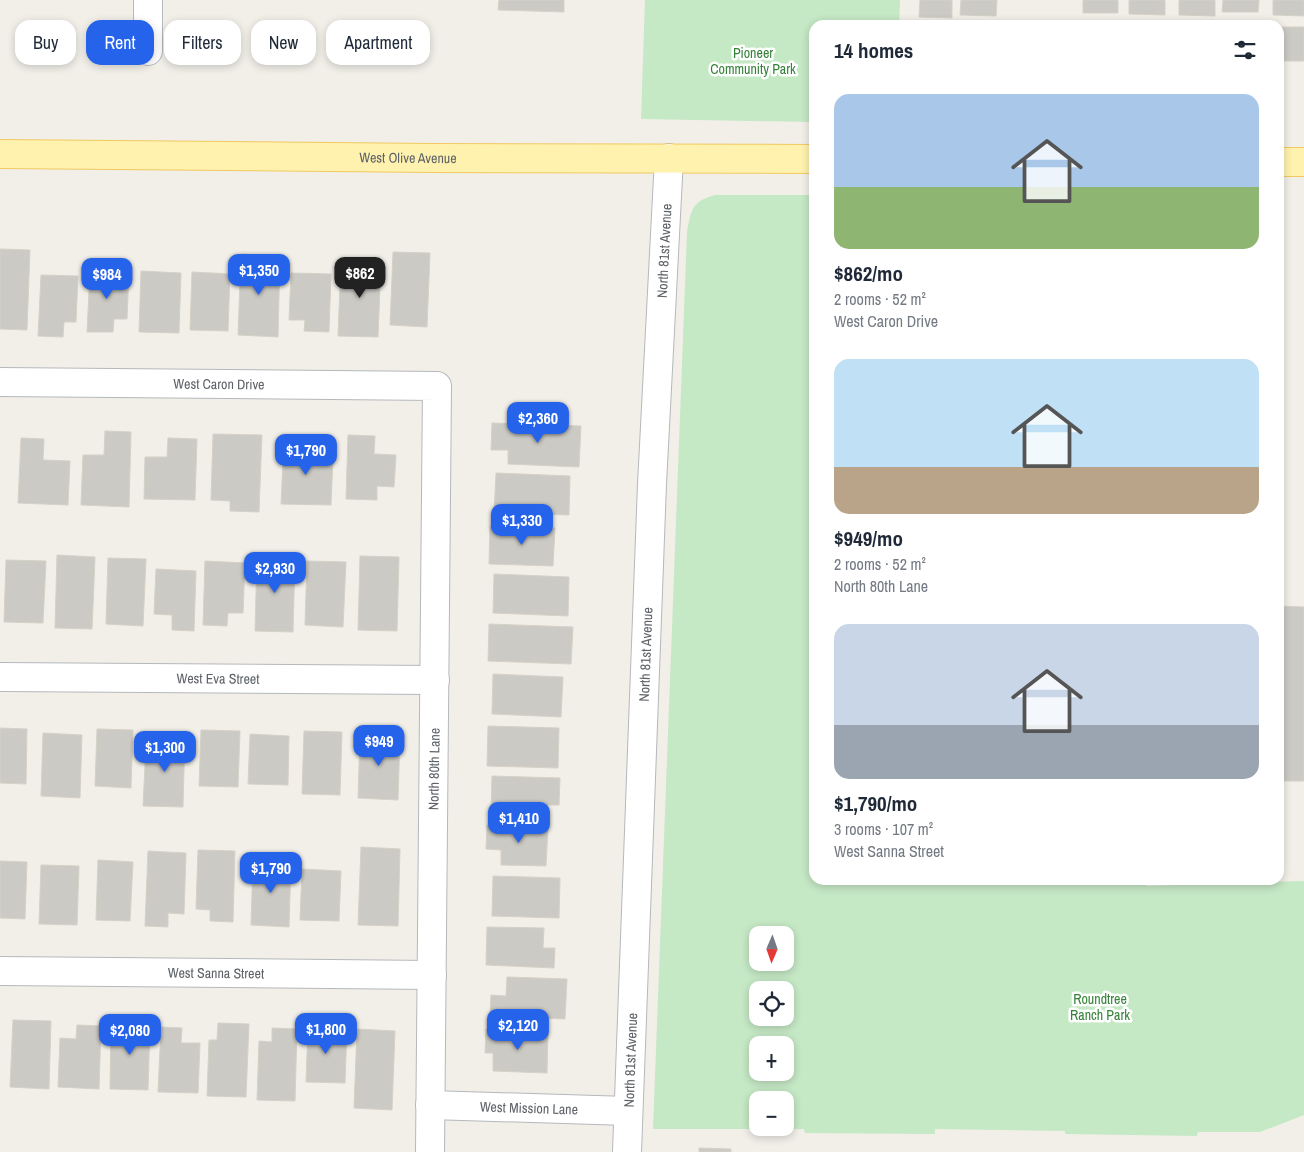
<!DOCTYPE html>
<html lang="en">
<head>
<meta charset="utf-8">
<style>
  body { margin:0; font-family:"Archivo Narrow",sans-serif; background:#f6f6f7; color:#1f2937; height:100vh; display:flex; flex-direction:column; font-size:19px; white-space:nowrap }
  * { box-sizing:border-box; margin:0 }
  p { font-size:16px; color:#747a83 }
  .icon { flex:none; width:28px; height:28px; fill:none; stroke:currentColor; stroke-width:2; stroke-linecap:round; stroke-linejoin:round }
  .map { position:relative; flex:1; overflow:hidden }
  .side { position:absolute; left:809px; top:20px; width:475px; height:865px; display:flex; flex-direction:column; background:#fff; border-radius:15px; box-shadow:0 2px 8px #0003 }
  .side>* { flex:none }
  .banner { position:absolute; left:15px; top:20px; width:475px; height:45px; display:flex; gap:10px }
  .needle { width:32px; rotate:182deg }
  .fabs { position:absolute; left:749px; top:926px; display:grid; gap:10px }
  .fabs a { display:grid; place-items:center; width:45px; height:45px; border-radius:10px; background:#fff; box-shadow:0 2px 8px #0003; font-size:25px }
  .price { position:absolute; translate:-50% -42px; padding:0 11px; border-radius:10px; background:#2563eb; color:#fff; font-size:16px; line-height:32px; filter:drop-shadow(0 1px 2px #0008) }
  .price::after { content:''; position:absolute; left:50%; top:30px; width:15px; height:11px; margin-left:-8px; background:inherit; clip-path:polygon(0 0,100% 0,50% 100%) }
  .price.current { background:#222; color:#fff }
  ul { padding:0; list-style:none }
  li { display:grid; align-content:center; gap:10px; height:265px; padding:0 25px }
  li span { display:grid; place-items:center; height:155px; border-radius:15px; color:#555 }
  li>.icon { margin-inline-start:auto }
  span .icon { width:90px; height:90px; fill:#fffc; stroke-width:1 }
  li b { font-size:21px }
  h2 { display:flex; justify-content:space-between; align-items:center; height:60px; padding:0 25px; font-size:21px }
  .pill { padding:0 18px; border-radius:15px; background:#fff; box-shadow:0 2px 8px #0003; font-size:18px; line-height:45px }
  .pill.current { background:#2563eb; color:#fff }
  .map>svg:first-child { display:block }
  .green { fill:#c5e8c5; fill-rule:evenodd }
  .building { fill:#cccac5; stroke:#d6d1c6 }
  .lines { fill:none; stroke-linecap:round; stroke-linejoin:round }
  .minor-casing { stroke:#b5b8bc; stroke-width:30 }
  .major-casing { stroke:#f2c960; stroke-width:30 }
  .minor { stroke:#fff; stroke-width:28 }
  .major { stroke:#fff2af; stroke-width:28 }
  .labels { text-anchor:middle; stroke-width:5; stroke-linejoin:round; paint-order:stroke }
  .park-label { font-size:14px; fill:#348238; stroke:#fff }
  .street-label { font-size:14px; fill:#5f6368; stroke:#fff }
</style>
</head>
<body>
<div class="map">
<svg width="1304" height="1152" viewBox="0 0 1304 1152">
  <rect width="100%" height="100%" fill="#f1efe8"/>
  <path class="green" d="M645 0H900L899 25H814V122L641 119Z
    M715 195H814V880H1145L1146 886 1304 881V1115L1260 1132H1198L1197 1136 1065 1134V1131L935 1129V1134L805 1133 804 1129H653L687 232C691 210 692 201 715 195ZM758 935H785V962H758ZM758 990H785V1018H758ZM758 1045H785V1072H758ZM758 1100H785V1128H758Z"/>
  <path class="building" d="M499 0H564V12L498 10Z
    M920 0H952V18L919 17Z
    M961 0H997L996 16 960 15Z
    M1083 0H1118V13H1083Z
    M1129 0H1165V15L1129 14Z
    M1179 0H1215V16L1179 15Z
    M1223 0H1259L1258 12H1222Z
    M1273 0H1304V16L1273 15Z
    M1219 21H1262V25H1219Z
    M1279 27H1304V61H1279Z
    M0 249 30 250 27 330 0 329Z
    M393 252 430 253 427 327 390 325Z
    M241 254 280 256 278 337 238 335Z
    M341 260 381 261 378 337 338 336Z
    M90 271 129 273 127 319H114L113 332H87Z
    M141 271 181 273 179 333 139 332Z
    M192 272 230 274 228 331 190 330Z
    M291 273 331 274 329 332 304 331 305 320H289Z
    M41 275 78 276 76 322H64L63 337 38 336Z
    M492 423 581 426 579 467 508 464V450H491Z
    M105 431 131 432 129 507 81 505 83 455H104Z
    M213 434 262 435 259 512 230 511V501L211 500Z
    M348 435 375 436 374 454 396 455 394 487 377 486V500L346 499Z
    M21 438 44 439 43 460 70 461 68 505 18 503Z
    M168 438 197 439 195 500 144 499 145 457H167Z
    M284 440 312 441V457L333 458 331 505 281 504Z
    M496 473 570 476 569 515 494 513Z
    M490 526 555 528 553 566 489 564Z
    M57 555 95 557 92 629 55 628Z
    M360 556 399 557 397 631 358 630Z
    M257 557 295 558 293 632 255 631Z
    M108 558 146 559 143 626 106 624Z
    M6 560 46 561 43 623 4 622Z
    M205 561 245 563 243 613H228L227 626 203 625Z
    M307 561 346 562 343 627 305 625Z
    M156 569 196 571 194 631 172 630V615L154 614Z
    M494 574 569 577 568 616 493 613Z
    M1279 606 1304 607V781H1279Z
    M489 624 573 627 571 664 488 661Z
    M493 674 563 677 561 717 492 714Z
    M488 726 559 728 558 768 487 766Z
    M0 728 27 729 26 784 0 783Z
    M97 729 133 730 131 788 95 786Z
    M201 730 240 731 238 787 199 786Z
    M304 731 342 732 340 795 302 794Z
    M43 733 82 735 80 798 41 796Z
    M162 734 185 735 183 807 143 806 146 744 162 745Z
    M250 734 289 736 288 785 248 784Z
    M360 734 400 735 398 800 358 798Z
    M492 776 560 778 559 805H546L545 817 491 815Z
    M487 825 548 827 546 866 501 865V850L486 849Z
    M361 847 400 849 398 926 358 925Z
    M198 850 235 851 233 922 210 921V910L196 909Z
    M148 851 186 853 184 914 168 913V927L145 926Z
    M98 860 133 862 130 921 96 920Z
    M0 861 27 862 25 919 0 918Z
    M253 861 291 862 289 927 251 925Z
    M41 865 79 866 77 925 39 924Z
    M302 869 341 871 339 921 300 920Z
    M493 876 560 878 559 918 492 916Z
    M487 927 544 928 543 948H555L554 968 486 965Z
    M507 977 567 979 565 1019 490 1016 491 995 506 996Z
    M13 1020 51 1021 49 1089 10 1087Z
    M111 1023 150 1024 148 1090 110 1089Z
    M218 1023 249 1024 246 1097 207 1096 209 1040H217Z
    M77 1025 101 1026 99 1089 58 1087 60 1038 76 1039Z
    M161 1027 182 1028 181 1043H200L198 1093 158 1092Z
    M308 1027 347 1028 345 1083 306 1082Z
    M272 1028 297 1029 295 1101 257 1100 259 1041 272 1042Z
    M357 1029 395 1031 392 1110 354 1108Z
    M486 1029 548 1032 547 1073 493 1071V1053H485Z
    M699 1148 731 1149V1152H699Z"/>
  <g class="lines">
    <g class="minor-casing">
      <g id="minor">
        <path d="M148 51V0"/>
        <path id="s1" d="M0 382 437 386 430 1152"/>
        <path id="s2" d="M0 677 435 680"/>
        <path id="s3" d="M0 971 432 975"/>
        <path id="s4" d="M430 1105 628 1111"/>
        <path id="s5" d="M627 1152 652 484 669 158"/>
      </g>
    </g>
    <g class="major-casing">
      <g id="major">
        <path id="s6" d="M0 154 433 158 814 159"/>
        <path d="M1279 162H1304"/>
      </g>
    </g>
    <use href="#minor" class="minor"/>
    <use href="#major" class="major"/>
  </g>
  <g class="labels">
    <g class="park-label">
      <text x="753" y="58">Pioneer<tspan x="753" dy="16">Community Park</tspan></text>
      <text x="1100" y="1004">Roundtree<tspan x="1100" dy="16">Ranch Park</tspan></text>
    </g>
    <g class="street-label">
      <text dy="5" stroke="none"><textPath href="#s6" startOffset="408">West Olive Avenue</textPath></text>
      <text dy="5" stroke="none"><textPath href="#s5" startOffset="902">North 81st Avenue</textPath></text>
      <text dy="5" stroke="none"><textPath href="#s1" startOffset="219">West Caron Drive</textPath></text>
      <text dy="5" stroke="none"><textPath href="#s5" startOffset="498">North 81st Avenue</textPath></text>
      <text dy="5" stroke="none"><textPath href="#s2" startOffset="218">West Eva Street</textPath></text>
      <text transform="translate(434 769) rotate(-89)" y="5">North 80th Lane</text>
      <text dy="5" stroke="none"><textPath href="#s3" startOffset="216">West Sanna Street</textPath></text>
      <text dy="5" stroke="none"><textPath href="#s5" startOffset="92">North 81st Avenue</textPath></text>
      <text dy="5" stroke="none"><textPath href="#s4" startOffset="99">West Mission Lane</textPath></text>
    </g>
  </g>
</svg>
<div class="fabs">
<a><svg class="needle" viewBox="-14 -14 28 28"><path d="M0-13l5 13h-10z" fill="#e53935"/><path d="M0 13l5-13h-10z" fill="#747a83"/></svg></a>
<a><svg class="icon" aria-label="locate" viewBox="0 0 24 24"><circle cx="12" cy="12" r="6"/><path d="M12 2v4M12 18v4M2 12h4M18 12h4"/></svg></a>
<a>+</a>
<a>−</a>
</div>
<b class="price" style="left:259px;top:296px">$1,350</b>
<b class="price current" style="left:360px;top:299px">$862</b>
<b class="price" style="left:107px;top:300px">$984</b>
<b class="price" style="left:538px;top:444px">$2,360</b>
<b class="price" style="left:306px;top:476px">$1,790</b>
<b class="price" style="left:522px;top:546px">$1,330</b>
<b class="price" style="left:275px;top:594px">$2,930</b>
<b class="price" style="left:379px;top:767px">$949</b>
<b class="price" style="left:165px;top:773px">$1,300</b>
<b class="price" style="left:519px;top:844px">$1,410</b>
<b class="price" style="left:271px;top:894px">$1,790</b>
<b class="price" style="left:518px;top:1051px">$2,120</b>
<b class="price" style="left:326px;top:1055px">$1,800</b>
<b class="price" style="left:130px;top:1056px">$2,080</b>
<div class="banner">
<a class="pill">Buy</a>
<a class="pill current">Rent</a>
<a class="pill">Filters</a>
<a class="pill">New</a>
<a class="pill">Apartment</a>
</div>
<section class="side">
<h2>14 homes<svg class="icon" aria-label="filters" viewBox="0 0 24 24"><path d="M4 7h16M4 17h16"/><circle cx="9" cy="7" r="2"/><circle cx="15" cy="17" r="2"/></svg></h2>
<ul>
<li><span style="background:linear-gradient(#a9c7e8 60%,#8fb573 0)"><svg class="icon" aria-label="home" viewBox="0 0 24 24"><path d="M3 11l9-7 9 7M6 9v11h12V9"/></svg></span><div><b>$862/mo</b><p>2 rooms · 52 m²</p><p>West Caron Drive</p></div></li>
<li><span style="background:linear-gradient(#bfe0f5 70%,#b9a48a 0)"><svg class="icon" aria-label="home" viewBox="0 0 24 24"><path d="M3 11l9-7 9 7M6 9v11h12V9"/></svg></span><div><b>$949/mo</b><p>2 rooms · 52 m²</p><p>North 80th Lane</p></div></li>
<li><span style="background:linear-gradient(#c9d6e8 65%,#9aa5b1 0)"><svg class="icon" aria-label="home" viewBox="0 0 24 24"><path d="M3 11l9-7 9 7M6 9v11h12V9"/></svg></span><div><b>$1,790/mo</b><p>3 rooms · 107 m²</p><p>West Sanna Street</p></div></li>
</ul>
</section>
</div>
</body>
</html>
